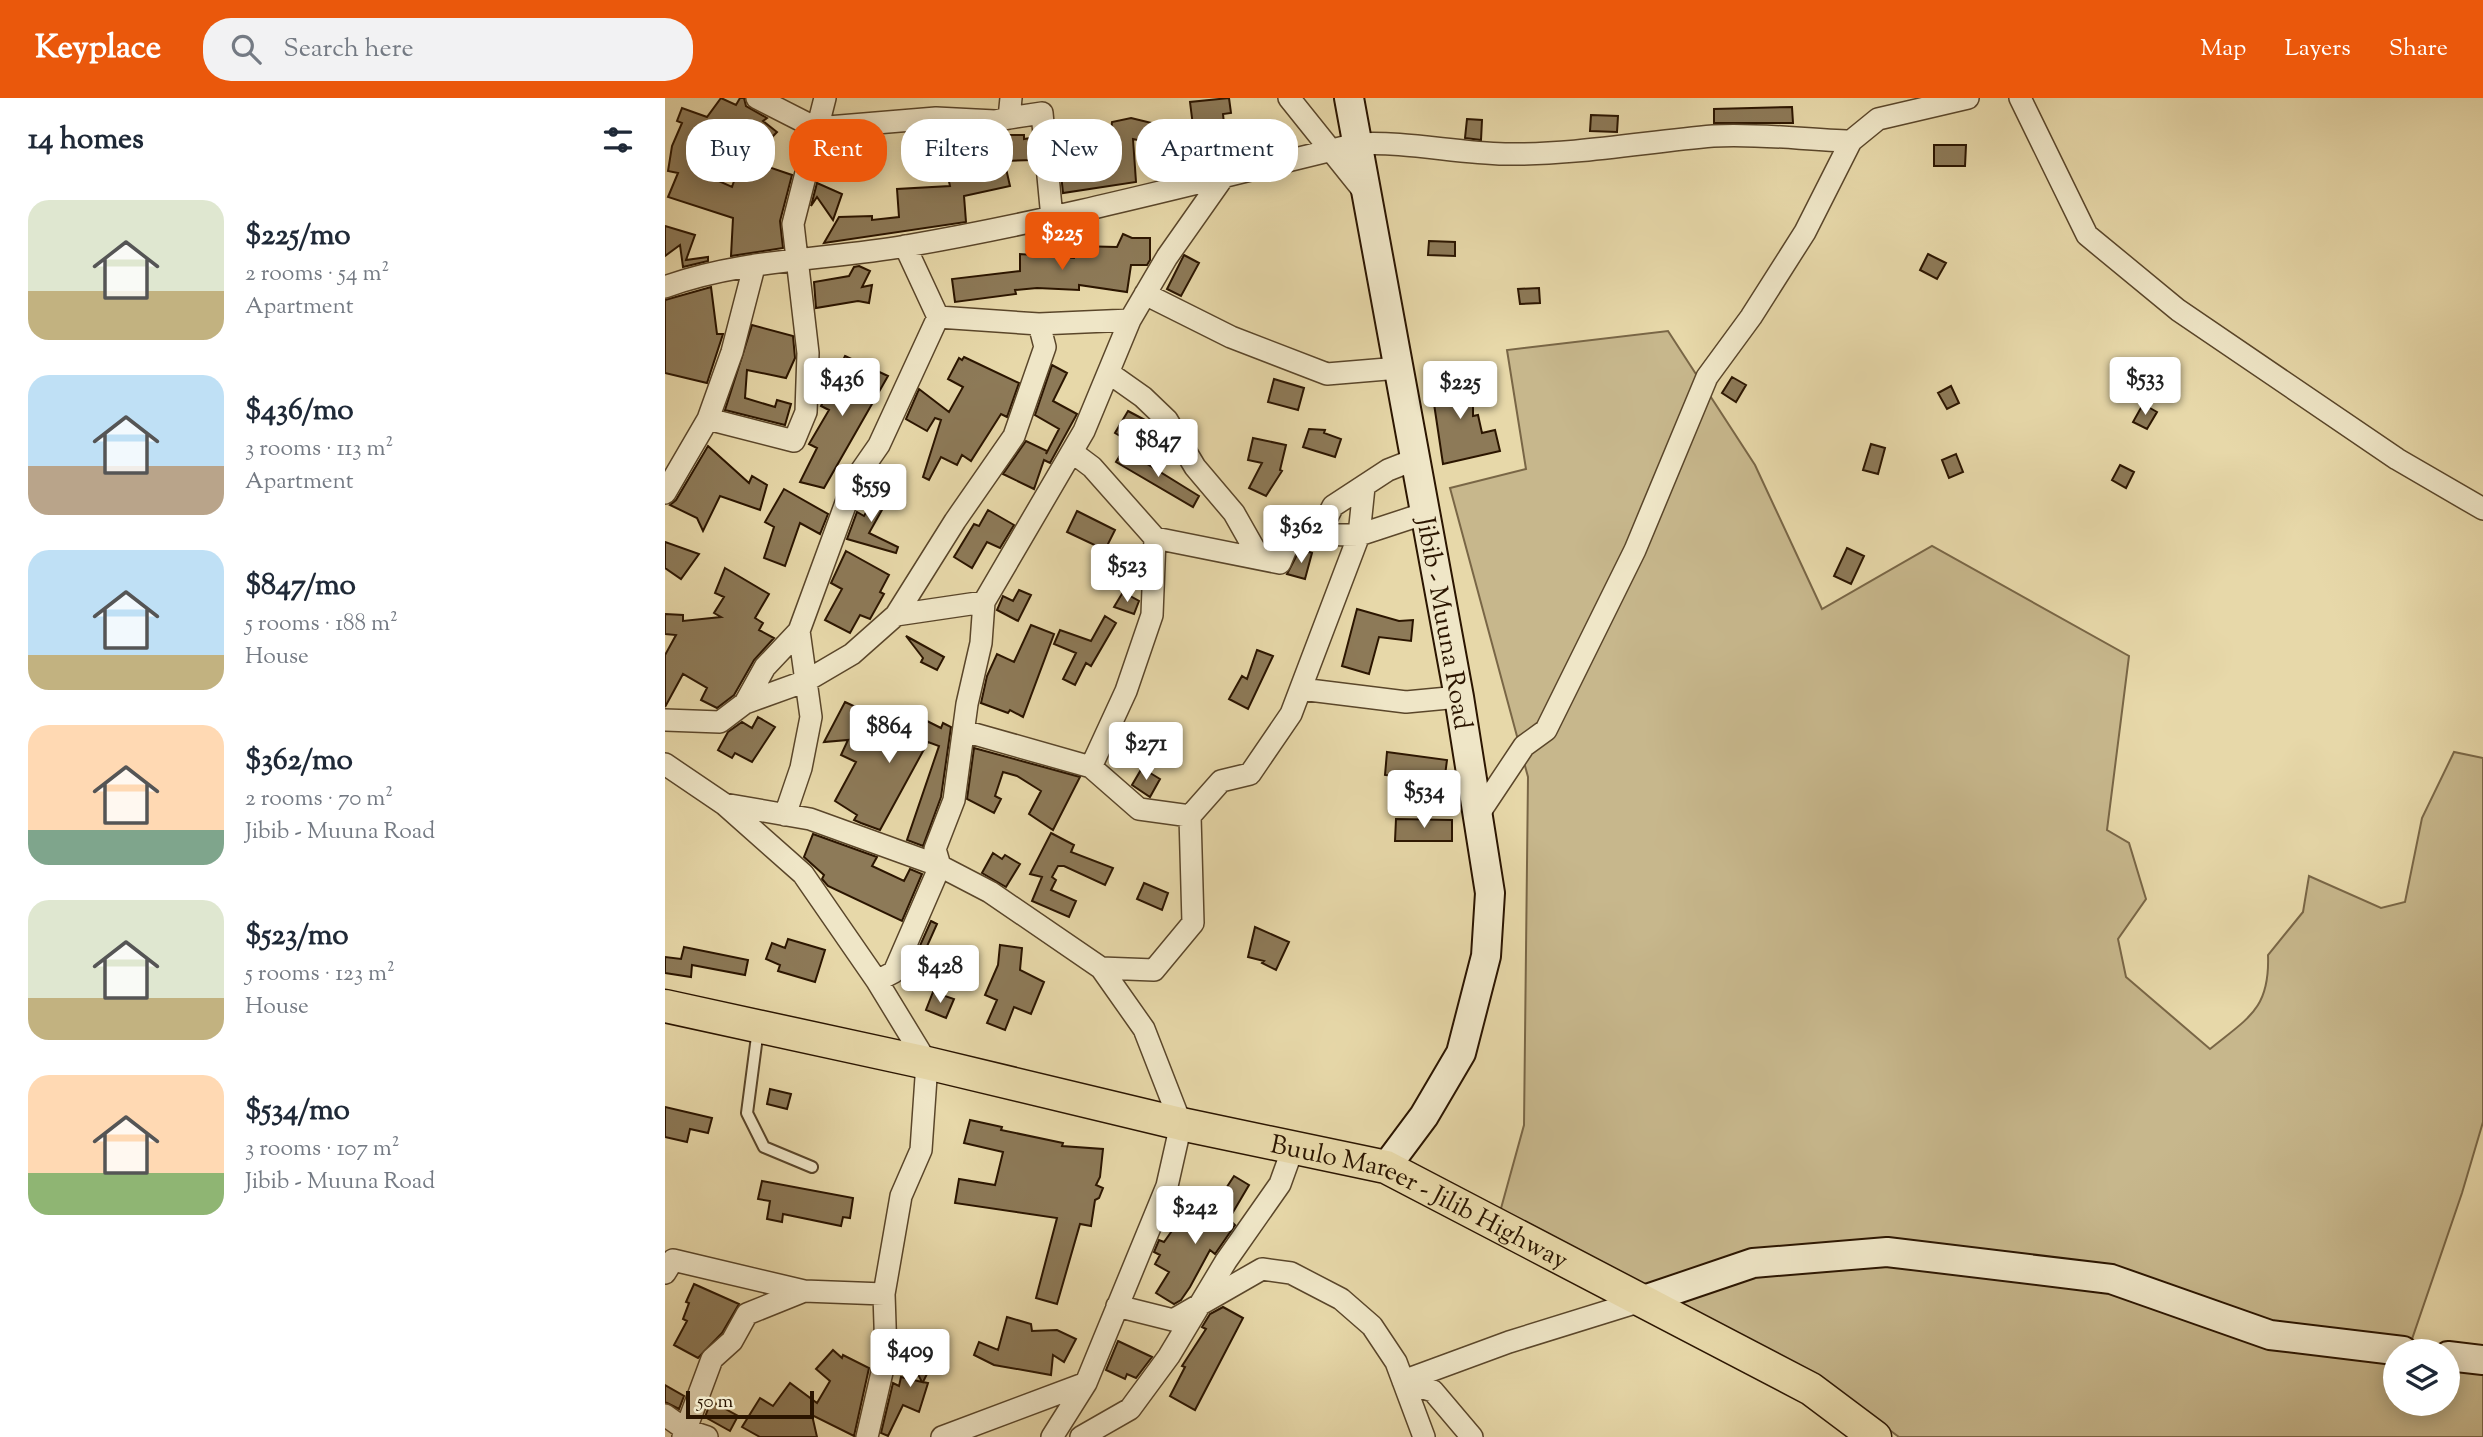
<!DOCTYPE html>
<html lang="en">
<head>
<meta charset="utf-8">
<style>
  body { margin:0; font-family:"Sorts Mill Goudy",serif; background:#f2f2f3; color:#1f2937; height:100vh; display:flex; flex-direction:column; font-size:26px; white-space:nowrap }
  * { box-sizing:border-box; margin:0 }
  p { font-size:23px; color:#747a83 }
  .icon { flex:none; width:38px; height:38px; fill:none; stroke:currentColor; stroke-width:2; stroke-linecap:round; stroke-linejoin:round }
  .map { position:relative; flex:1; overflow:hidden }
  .panel { display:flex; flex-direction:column; background:#fff; width:665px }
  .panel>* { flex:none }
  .hud { position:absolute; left:21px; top:21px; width:665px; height:63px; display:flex; gap:14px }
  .tools { position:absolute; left:1718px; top:1241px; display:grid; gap:14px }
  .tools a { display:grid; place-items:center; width:77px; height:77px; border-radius:50%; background:#fff; box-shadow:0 4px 18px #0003; font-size:35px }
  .scale { position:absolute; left:21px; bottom:18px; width:128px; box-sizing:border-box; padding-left:7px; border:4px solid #2b1500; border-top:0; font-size:19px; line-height:24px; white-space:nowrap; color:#2b1500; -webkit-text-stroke:5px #efe6c7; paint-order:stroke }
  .price { position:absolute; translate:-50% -60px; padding:0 16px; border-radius:7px; background:#fff; color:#222; font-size:23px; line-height:46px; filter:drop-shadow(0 2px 4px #0008) }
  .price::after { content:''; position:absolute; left:50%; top:42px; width:21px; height:16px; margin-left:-10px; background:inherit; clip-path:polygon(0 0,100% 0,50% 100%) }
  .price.selected { background:#ea580c; color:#fff }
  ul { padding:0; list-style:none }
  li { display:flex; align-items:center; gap:21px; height:175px; padding:0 28px }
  li span { display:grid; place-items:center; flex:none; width:196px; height:140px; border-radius:21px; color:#555 }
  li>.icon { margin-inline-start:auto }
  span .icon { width:84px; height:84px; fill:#fffc; stroke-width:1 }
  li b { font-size:30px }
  h2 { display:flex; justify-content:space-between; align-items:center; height:84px; padding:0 28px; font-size:30px }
  .tag { padding:0 24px; border-radius:28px; background:#fff; box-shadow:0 4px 18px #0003; font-size:24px; line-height:63px }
  .tag.selected { background:#ea580c; color:#fff }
  header { display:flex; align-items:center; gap:42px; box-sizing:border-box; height:98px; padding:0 35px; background:#ea580c; color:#fff }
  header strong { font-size:33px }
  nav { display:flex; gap:38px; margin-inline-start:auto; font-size:24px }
  .search { width:490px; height:63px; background:#f2f2f3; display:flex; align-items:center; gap:18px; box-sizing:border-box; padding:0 24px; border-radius:28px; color:#747a83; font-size:26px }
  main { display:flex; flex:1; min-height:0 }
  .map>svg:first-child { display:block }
  .green { fill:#c7b78c; stroke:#796646; stroke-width:2; fill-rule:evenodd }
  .building { fill:#8d7a58; stroke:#2b1500; stroke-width:2 }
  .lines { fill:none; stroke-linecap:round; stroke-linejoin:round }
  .lane-casing { stroke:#5a462a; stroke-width:14 }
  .street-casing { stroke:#5a462a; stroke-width:24 }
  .secondary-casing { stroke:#2b1500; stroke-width:32 }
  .primary-casing { stroke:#2b1500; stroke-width:35 }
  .lane { stroke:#efe6c7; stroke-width:10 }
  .street { stroke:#efe6c7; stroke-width:21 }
  .secondary { stroke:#efe6c7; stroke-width:28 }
  .primary { stroke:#e7d8a9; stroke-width:32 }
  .labels { text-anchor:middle; stroke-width:7; stroke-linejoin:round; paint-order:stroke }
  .street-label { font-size:26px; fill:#2b1500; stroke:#efe6c7 }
</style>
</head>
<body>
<header>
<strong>Keyplace</strong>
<div class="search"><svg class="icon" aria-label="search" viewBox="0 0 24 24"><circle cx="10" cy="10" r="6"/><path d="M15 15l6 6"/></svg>Search here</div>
<nav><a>Map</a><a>Layers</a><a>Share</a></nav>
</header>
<main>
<section class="panel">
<h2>14 homes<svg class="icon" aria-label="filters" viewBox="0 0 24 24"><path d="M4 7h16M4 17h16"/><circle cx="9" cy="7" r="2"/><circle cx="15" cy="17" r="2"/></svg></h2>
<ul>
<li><span style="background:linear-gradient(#dfe7d0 65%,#c2b280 0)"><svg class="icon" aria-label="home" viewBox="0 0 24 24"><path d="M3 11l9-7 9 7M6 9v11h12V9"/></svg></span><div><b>$225/mo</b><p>2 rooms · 54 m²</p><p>Apartment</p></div></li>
<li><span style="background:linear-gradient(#bfe0f5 65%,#b9a48a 0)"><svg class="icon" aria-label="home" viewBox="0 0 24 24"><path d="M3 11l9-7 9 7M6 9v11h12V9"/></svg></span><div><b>$436/mo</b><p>3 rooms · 113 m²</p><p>Apartment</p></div></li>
<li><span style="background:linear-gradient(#bfe0f5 75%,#c2b280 0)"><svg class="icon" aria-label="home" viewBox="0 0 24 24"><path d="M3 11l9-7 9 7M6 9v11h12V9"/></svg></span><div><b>$847/mo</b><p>5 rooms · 188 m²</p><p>House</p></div></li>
<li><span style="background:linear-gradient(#ffd9b3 75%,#7fa58c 0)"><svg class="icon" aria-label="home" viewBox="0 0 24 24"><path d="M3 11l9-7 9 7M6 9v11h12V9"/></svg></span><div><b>$362/mo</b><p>2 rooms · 70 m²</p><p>Jibib - Muuna Road</p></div></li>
<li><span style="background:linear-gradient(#dfe7d0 70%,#c2b280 0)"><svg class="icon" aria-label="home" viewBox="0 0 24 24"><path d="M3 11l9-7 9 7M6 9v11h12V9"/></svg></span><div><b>$523/mo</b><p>5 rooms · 123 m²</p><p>House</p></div></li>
<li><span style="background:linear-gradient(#ffd9b3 70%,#8fb573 0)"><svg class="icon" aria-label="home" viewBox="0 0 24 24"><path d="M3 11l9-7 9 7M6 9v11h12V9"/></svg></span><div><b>$534/mo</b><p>3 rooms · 107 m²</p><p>Jibib - Muuna Road</p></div></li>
</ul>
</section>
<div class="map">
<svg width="1818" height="1339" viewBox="0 0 1818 1339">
  <rect width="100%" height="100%" fill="#e7d8a9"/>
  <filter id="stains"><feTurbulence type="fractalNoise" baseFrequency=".00286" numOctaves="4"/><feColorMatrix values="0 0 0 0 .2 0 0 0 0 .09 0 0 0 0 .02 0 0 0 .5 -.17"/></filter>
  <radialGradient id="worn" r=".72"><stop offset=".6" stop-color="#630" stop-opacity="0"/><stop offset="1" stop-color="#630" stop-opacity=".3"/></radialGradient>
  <path class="green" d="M1003 233 1090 367 1157 511 1267 448 1464 558 1442 732 1464 745 1481 801 1453 841 1461 879 1545 951C1583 920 1605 911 1603 857L1638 814 1644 778 1716 810 1740 804 1757 720 1789 654 1818 660V1024L1797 1095 1745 1247 1818 1258V1339H1234L1153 1279 835 1114 859 1027 863 679 785 390 861 371 842 252ZM1731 1253H1783V1306H1731Z"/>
  <path class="building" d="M56 0 71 7 75 0H79L81 8 102 20 98 23 112 34 89 58 50 39 40 77 67 89 77 60 127 77 115 123 118 150 66 158 68 120 3 99 13 75 3 73 7 48 17 25 12 23 17 10 42 19Z
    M564 0 566 15 558 16 561 44 567 43 569 62 533 71 532 64 502 63V43L530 44 525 4Z
    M1127 9 1128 25H1049V11Z
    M926 17 953 18 952 34 925 33Z
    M466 20 499 28 495 47 468 41 471 84 398 95 392 37 446 34 447 24Z
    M802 21 817 22 816 42 800 40Z
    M339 37H359V41L366 40 368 62 340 63Z
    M1269 47H1301L1300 68H1269Z
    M340 66 345 88 299 98 301 124 159 145 174 119 207 118V122L234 119 232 91 285 88 283 79Z
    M152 85 177 96 168 122 152 99 146 108Z
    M0 128 30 137 21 162 43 159V163L18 169 15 147 0 158Z
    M458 136 467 140H485V162L482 167H466L462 194 414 187V192L372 190 350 192 351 196 290 204 287 181 355 173V156L409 160 411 148 452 149Z
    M764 143 790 144V158L763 157Z
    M1263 156 1281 165 1272 181 1255 172Z
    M519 157 534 165 516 198 502 191Z
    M194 168 205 173 197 189 207 187 204 205 193 203 151 210 149 184 184 178 189 169Z
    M46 189 52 236H58L42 285 0 275V202Z
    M874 190 875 205 855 206 853 191Z
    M87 227 128 238 130 260 121 280 82 272 80 300 110 309 112 302 126 306 120 327 60 312Z
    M180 258 223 278 159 390 135 384 152 350 144 346 164 312 156 308Z
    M299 259 354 285 342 319 336 316 306 363 297 357 292 367 276 359 264 382 258 379 276 322 270 320 262 333 241 321 254 291 284 314 298 289 283 281 294 260 297 262Z
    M387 267 402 275 388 303 412 316 385 365 379 362 369 391 338 376 361 343 382 353 381 356 394 331 370 317Z
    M765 279 808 280V318L813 317 817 335 830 332 835 353 778 366Z
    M1067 279 1081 287 1071 304 1057 295Z
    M609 281 639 290 633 312 603 304Z
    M1286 288 1294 305 1282 311 1273 295Z
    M1478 306 1492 314 1482 331 1468 324Z
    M463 313 480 322 467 345 450 335Z
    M644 331 660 332 659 335 676 341 670 359 638 349Z
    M588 340 621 347 615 372 617 373 601 398 584 390 597 365 583 362Z
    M1206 346 1220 350 1213 376 1198 372Z
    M43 348 84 385 87 378 102 387 95 412 55 398 38 433 32 420 5 407 11 402Z
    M457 354 474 361 534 398 528 409 451 364Z
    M1291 356 1298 374 1284 380 1277 362Z
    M1455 367 1469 374 1461 390 1447 382Z
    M216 388 227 394 204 435 233 449 231 455 182 441 192 414 199 418Z
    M119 391 163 416 155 436 135 425 120 468 99 460 109 429 100 424Z
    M323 412 349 427 335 450 322 444 307 470 289 459 309 426 314 428Z
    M412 413 450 432 440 452 402 434Z
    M0 444 34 456 16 481 0 470Z
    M1182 450 1199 458 1186 486 1169 478Z
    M635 451 647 455 640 481 622 476Z
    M181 453 224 477 215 494 219 496 205 521 195 517 185 535 160 522 177 491 166 485Z
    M60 470 104 496 90 520 98 525 94 532 109 540 89 562 69 597 52 610 36 602 42 590 18 576 0 609V557L11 537 0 536V516L18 517V523L56 519 49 515 59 499 50 495Z
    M354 492 366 497 353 523 332 512 338 498 348 503Z
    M458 494 474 503 469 516 449 509Z
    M692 511 734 523 748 522 746 543 714 539 704 576 677 568Z
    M440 518 451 525 426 568 421 565 410 587 398 581 411 555 389 546 395 532 426 543Z
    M366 527 389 536 358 619 345 612 343 615 316 605 322 578 332 556 349 564Z
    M241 538 279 559 272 572 256 564 258 560Z
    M592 552 608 558 583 611 564 601 577 578 582 581Z
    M180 604 225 625 234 609 276 630 278 625 286 629 276 699 258 748 242 742 274 648 263 644 215 732 196 725 189 722 192 717 170 703 191 664 176 657 183 642 159 644Z
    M93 619 110 629 87 664 70 655 67 660 53 652 63 634 77 624 87 630Z
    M474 638 490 646 479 669 453 656 459 642 470 647Z
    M309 650 415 679 388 732 364 716 376 693 352 678 338 674 330 698 336 701 329 715 302 701Z
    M722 654 782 662 779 685 720 677Z
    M477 670 495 681 485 699 467 687Z
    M731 721 787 722V743H730Z
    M386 735 409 747 406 754 448 770 440 787 399 768H393L387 779 391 782 386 792 411 803 404 819 367 803 377 779 365 776Z
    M148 736 212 759 207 768 239 783 245 771 257 776 237 823 163 788 157 781 159 777 139 759Z
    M328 755 337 761 340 757 355 766 341 789 317 775Z
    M479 785 503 795 497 812 472 801Z
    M266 823 272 826 255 864 249 861Z
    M590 829 624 844 611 872 597 865 599 863 583 859Z
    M123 841 160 852 150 884 113 873 115 867 101 861 107 845 120 850Z
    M335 847 357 850 355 872 379 884 366 916 349 909 340 932 322 925 332 902 320 897 333 867Z
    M19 849 83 862 80 877 27 867 26 879 0 875V859L16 861Z
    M268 894 289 901 281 920 261 912Z
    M105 991 126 996 122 1011 102 1006Z
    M0 1009 47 1020 43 1035 25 1031 22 1044 0 1039Z
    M305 1022 337 1029 336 1032 398 1045 397 1048 438 1051 435 1079 431 1087 438 1090 434 1100 430 1102 426 1128 415 1126 392 1206 371 1200 392 1120 290 1105 294 1081 330 1087 338 1054 299 1045Z
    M569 1078 584 1087 564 1121 570 1127 550 1156 545 1152 525 1189 516 1202 509 1206 491 1195 504 1174 490 1166 495 1157 489 1154 494 1142 499 1144 514 1123 534 1137 553 1116 558 1095Z
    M97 1083 188 1100 185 1120 178 1119 176 1128 118 1116 117 1124 102 1121 105 1103 93 1101Z
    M29 1186 74 1206 57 1235 33 1260 9 1247 22 1223 18 1221 24 1205 21 1204Z
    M558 1209 578 1220 530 1312 505 1298 520 1269 517 1268 541 1231 537 1229 545 1216Z
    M342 1219 366 1226 367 1233 392 1232 411 1241 399 1264 388 1257 386 1277 329 1267 309 1257 314 1244 333 1252Z
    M278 1243 258 1284 263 1285 254 1314 238 1307 223 1338 216 1335 228 1285 234 1288 236 1279 257 1284 245 1261Z
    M453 1243 487 1259 471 1280 462 1276 460 1281 441 1272Z
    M168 1252 177 1260 178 1257 204 1270 189 1338 147 1317 152 1339H95L77 1329 95 1300 108 1308 125 1285 152 1305 165 1283 151 1271Z
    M0 1287 19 1298 14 1311 0 1304Z
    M46 1303 73 1318 65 1333 40 1319Z"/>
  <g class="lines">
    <g class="lane-casing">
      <path id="lane" d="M93 931 82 1015 99 1049 147 1069"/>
    </g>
    <g class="street-casing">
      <path id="street" d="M92 0 151 30 271 20 330 23 344 20
        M346 0 344 20 377 15 387 120
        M624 0 701 96
        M1355 0 1422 137 1513 212 1732 361 1818 411
        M0 189C75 161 162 162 241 148 393 122 542 82 692 46 741 43 790 55 840 56 910 57 979 44 1048 38 1093 35 1141 42 1186 43L1213 21 1303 0
        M480 196 566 239 662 276 734 270
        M273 219 374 226 465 222
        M444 275 478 299 502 322 530 369 569 415 595 461
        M43 321 129 343 141 314 143 255 128 126 160 0
        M407 354 427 369 490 440 487 517 461 593 426 669
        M0 395 43 321 67 254 89 169
        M653 437 668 408 723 372 751 361
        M490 440 615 465 627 436 694 437 699 389
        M231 517 319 504
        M636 591 741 604 794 599
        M80 605 141 583 187 556 231 517 290 423 349 338 380 249 374 226
        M0 622 55 624 80 605 100 569 134 533 189 383 214 347 273 219 240 148
        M299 633 426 669 474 711 525 718
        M0 666 59 706 138 776 212 883 262 965 256 1052 236 1098 219 1196 221 1257 202 1339
        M59 706 145 721 275 768 325 794 436 870 479 931 516 1026 502 1088 421 1285 387 1339
        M120 717 136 670 146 619 134 533
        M811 720 859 648 881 632 970 452 1042 279 1086 219 1140 134 1186 43
        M436 870 489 872 528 825 525 718 556 683 585 676 626 616 694 437 761 415
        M212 883 229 874 275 768 270 751 289 702 302 606 316 545 319 504 419 333 465 222 502 159 559 78
        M0 1175 8 1162 139 1193
        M452 1208 508 1222 597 1171 626 1175 676 1201 707 1228 731 1264 759 1339
        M738 1283 844 1244 976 1203
        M738 1283 768 1293 807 1339
        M0 1317 21 1332 42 1339
        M18 1339 47 1261 67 1243 82 1216 139 1193 219 1196
        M277 1339 421 1285
        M416 1339 465 1311 504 1258 561 1163 615 1086 628 1050"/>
    </g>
    <g class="secondary-casing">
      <g id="secondary">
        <path id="s1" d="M684 0 794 599 825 795 821 858 796 955 759 1018 721 1069"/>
        <path d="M976 1203 1088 1165 1222 1154 1446 1181 1605 1237 1738 1253"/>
        <path d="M1783 1258 1818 1262"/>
      </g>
    </g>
    <g class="primary-casing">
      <g id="primary">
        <path id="s2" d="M0 908 262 965 516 1026 721 1069 1146 1291 1210 1339"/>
      </g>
    </g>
    <use href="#lane" class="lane"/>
    <use href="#street" class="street"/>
    <use href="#secondary" class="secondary"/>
    <use href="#primary" class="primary"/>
  </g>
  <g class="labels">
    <g class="street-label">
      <text dy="9" stroke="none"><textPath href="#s1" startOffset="534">Jibib - Muuna Road</textPath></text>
      <text dy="9" stroke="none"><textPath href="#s2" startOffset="782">Buulo Mareer - Jilib Highway</textPath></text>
    </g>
  </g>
  <rect width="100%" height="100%" filter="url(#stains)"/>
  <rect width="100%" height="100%" fill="url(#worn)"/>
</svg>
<div class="tools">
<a><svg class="icon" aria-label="layers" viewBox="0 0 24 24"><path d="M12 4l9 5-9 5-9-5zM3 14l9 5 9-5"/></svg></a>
</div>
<div class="scale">50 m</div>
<b class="price selected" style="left:397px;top:174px">$225</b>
<b class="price" style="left:1480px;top:319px">$533</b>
<b class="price" style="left:177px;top:320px">$436</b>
<b class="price" style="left:795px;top:323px">$225</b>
<b class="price" style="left:493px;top:381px">$847</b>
<b class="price" style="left:206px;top:426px">$559</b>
<b class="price" style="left:636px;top:467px">$362</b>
<b class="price" style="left:462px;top:506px">$523</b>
<b class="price" style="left:224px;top:667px">$864</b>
<b class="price" style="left:481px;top:684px">$271</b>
<b class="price" style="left:759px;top:732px">$534</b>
<b class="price" style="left:275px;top:907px">$428</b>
<b class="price" style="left:530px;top:1148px">$242</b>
<b class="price" style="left:245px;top:1291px">$409</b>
<div class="hud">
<a class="tag">Buy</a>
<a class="tag selected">Rent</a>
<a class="tag">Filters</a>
<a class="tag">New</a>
<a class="tag">Apartment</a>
</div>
</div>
</main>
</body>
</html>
